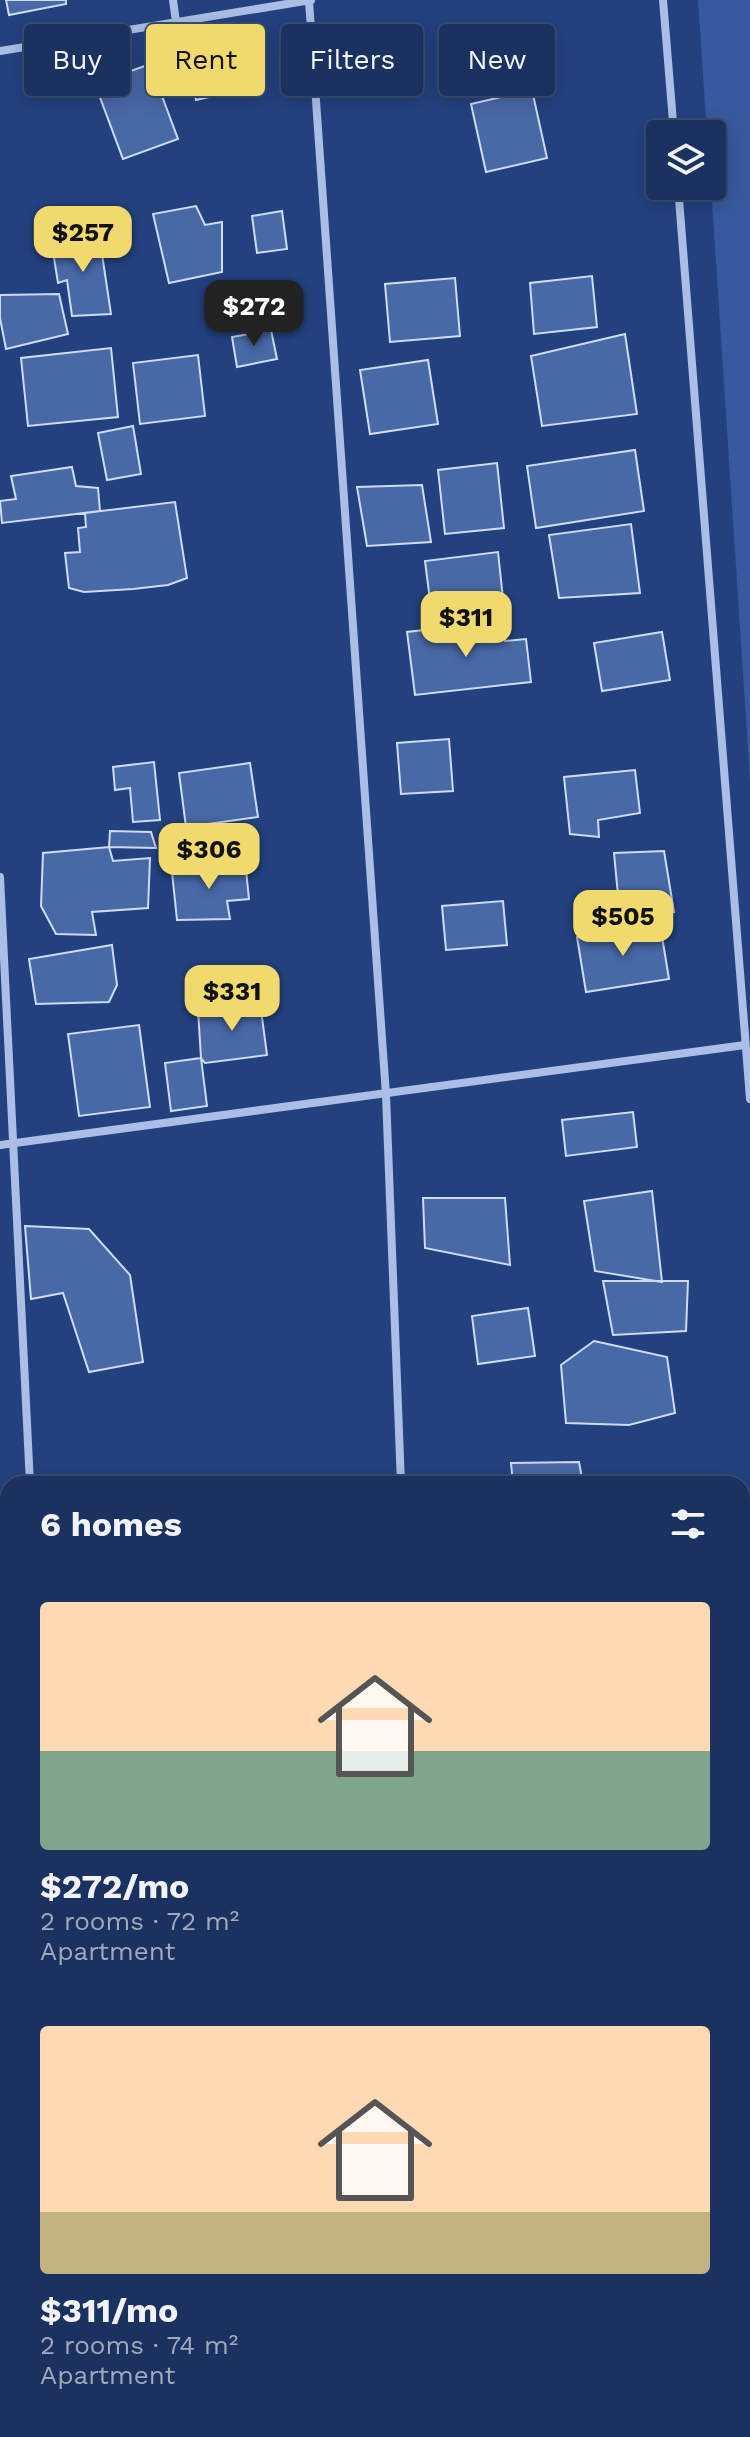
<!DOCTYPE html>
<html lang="en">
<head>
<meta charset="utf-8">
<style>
  body { margin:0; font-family:"Work Sans",sans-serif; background:#283d68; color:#f1f3f6; height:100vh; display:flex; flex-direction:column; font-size:30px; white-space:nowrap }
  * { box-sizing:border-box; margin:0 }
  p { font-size:26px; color:#a0a9bd }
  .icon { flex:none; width:44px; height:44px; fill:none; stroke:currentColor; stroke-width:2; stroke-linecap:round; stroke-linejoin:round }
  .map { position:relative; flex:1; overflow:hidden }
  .details { position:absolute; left:0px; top:1476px; width:750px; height:962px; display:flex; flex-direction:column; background:#1b315f; border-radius:24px 24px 0 0; box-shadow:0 4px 20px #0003,0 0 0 2px #394c74 }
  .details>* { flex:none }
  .guide { position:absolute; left:24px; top:24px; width:702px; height:72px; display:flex; gap:16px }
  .buttons { position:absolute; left:646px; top:120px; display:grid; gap:16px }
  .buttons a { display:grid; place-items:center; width:80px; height:80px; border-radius:8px; background:#1b315f; box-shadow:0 4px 20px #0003,0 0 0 2px #394c74; font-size:40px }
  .price { position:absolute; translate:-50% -68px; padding:0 18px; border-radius:16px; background:#f1da6d; color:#111; font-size:26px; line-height:52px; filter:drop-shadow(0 2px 4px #0008) }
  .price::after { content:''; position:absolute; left:50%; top:48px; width:24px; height:18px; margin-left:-12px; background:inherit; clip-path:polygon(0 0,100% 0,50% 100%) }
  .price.selected { background:#222; color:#fff }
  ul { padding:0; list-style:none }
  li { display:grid; align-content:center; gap:16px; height:424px; padding:0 40px }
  li span { display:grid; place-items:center; height:248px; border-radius:8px; color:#555 }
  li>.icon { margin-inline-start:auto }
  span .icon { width:144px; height:144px; fill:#fffc; stroke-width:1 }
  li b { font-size:34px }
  h2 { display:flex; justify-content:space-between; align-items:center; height:96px; padding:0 40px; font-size:34px }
  .pill { padding:0 28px; border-radius:8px; background:#1b315f; box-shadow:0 4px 20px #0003,0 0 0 2px #394c74; font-size:28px; line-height:72px }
  .pill.selected { background:#f1da6d; color:#111 }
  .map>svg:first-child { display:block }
  .green { fill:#38599d }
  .building { fill:#4868a6; stroke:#cddbf5; stroke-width:2 }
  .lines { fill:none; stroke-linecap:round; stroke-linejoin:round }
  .minor { stroke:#aabee6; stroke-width:8 }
</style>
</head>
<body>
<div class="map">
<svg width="750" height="2437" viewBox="0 0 750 2437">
  <rect width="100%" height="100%" fill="#24417f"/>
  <path class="green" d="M698 0H750V780L711 186 712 134H707Z
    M750 2373V2437H289L339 2430H742V2374Z"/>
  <path class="building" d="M6 0H66V4L9 15Z
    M232 55 240 90 196 100 188 65Z
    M150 64 178 139 123 159 95 84Z
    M532 90 547 158 486 172 471 104Z
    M196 206 205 225 222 222V272L169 283 153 214Z
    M282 211 287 249 257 253 252 216Z
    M99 234 111 314 72 316 67 280 58 283 51 239Z
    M592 276 597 327 534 334 530 283Z
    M455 278 460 336 390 342 385 284Z
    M59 294 68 334 6 349 0 318V295Z
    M271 330 277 359 237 367 232 337Z
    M625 334 637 414 542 426 531 356Z
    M111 348 118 417 28 426 21 358Z
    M198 355 205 416 140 424 133 363Z
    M428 360 438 424 370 434 360 370Z
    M133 426 141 474 107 480 98 433Z
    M635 450 644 511 536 528 527 466Z
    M497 463 504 528 445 534 438 470Z
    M72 467 76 486 98 488 100 511 2 523 0 501 16 499 11 476Z
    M422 485 431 542 367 546 357 487Z
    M175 502 187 578 168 585 133 589 84 592 69 588 65 553 80 552 78 528 86 527 85 513Z
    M631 524 640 593 559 598 549 535Z
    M498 552 504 608 432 616 425 561Z
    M503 621 505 641 526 639 531 682 415 695 407 632Z
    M662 632 670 680 602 691 594 643Z
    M449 739 453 791 401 794 397 743Z
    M154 762 160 820 133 822 130 788 115 790 113 767Z
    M250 763 258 817 186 827 179 773Z
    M635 770 640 813 598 820 599 837 570 834 564 777Z
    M110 831 151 832 156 848 109 847Z
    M109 847 113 861 150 858 148 908 92 912 96 935 56 934 41 906 43 853Z
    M664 851 674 912 619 906 614 853Z
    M245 860 249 899 227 901 230 919 177 920 172 872Z
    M503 901 507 945 446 950 442 906Z
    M660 924 669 979 586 992 577 937Z
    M112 945 117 985 109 1002 36 1004 29 959Z
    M260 1002 267 1055 205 1063 201 1058 198 1010Z
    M139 1025 150 1107 79 1116 68 1034Z
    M201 1058 207 1106 171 1111 165 1063Z
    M633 1112 637 1147 566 1156 562 1120Z
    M652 1191 662 1282 595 1271 584 1201Z
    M423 1198H505L510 1265 425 1248Z
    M25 1226 89 1229 130 1275 143 1362 89 1372 63 1293 31 1299Z
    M603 1281H688L686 1331 613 1335Z
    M528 1308 535 1356 478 1364 472 1316Z
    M594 1341 667 1357 675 1413 629 1425 566 1423 561 1365Z
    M579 1462 583 1484H513L511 1463Z
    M742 1684H745L748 1717H742Z"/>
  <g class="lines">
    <path class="minor" d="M173 0 176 22
      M663 0 674 134
      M309 1 386 1095 401 1484
      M0 51 311 0
      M678 186 750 1099
      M0 877 30 1484
      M0 1145 745 1045
      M742 2239 750 2238
      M0 2336 8 2335"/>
  </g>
</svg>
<div class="buttons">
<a><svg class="icon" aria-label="layers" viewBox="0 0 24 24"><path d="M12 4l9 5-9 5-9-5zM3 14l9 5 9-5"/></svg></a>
</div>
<b class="price" style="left:83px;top:274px">$257</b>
<b class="price selected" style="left:254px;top:348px">$272</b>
<b class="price" style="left:466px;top:659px">$311</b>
<b class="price" style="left:209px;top:891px">$306</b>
<b class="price" style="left:623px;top:958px">$505</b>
<b class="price" style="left:232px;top:1033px">$331</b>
<div class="guide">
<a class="pill">Buy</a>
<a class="pill selected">Rent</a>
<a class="pill">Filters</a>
<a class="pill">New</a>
</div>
<section class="details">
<h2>6 homes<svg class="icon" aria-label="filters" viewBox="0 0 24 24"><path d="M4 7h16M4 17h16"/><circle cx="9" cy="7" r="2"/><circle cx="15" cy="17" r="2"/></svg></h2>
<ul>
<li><span style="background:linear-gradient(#ffd9b3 60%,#7fa58c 0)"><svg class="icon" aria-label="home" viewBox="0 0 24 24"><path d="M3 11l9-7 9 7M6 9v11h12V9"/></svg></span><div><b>$272/mo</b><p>2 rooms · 72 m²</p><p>Apartment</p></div></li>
<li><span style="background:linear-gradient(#ffd9b3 75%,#c2b280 0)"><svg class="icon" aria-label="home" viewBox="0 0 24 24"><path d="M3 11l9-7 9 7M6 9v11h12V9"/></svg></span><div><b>$311/mo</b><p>2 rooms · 74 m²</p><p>Apartment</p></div></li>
</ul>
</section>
</div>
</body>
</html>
